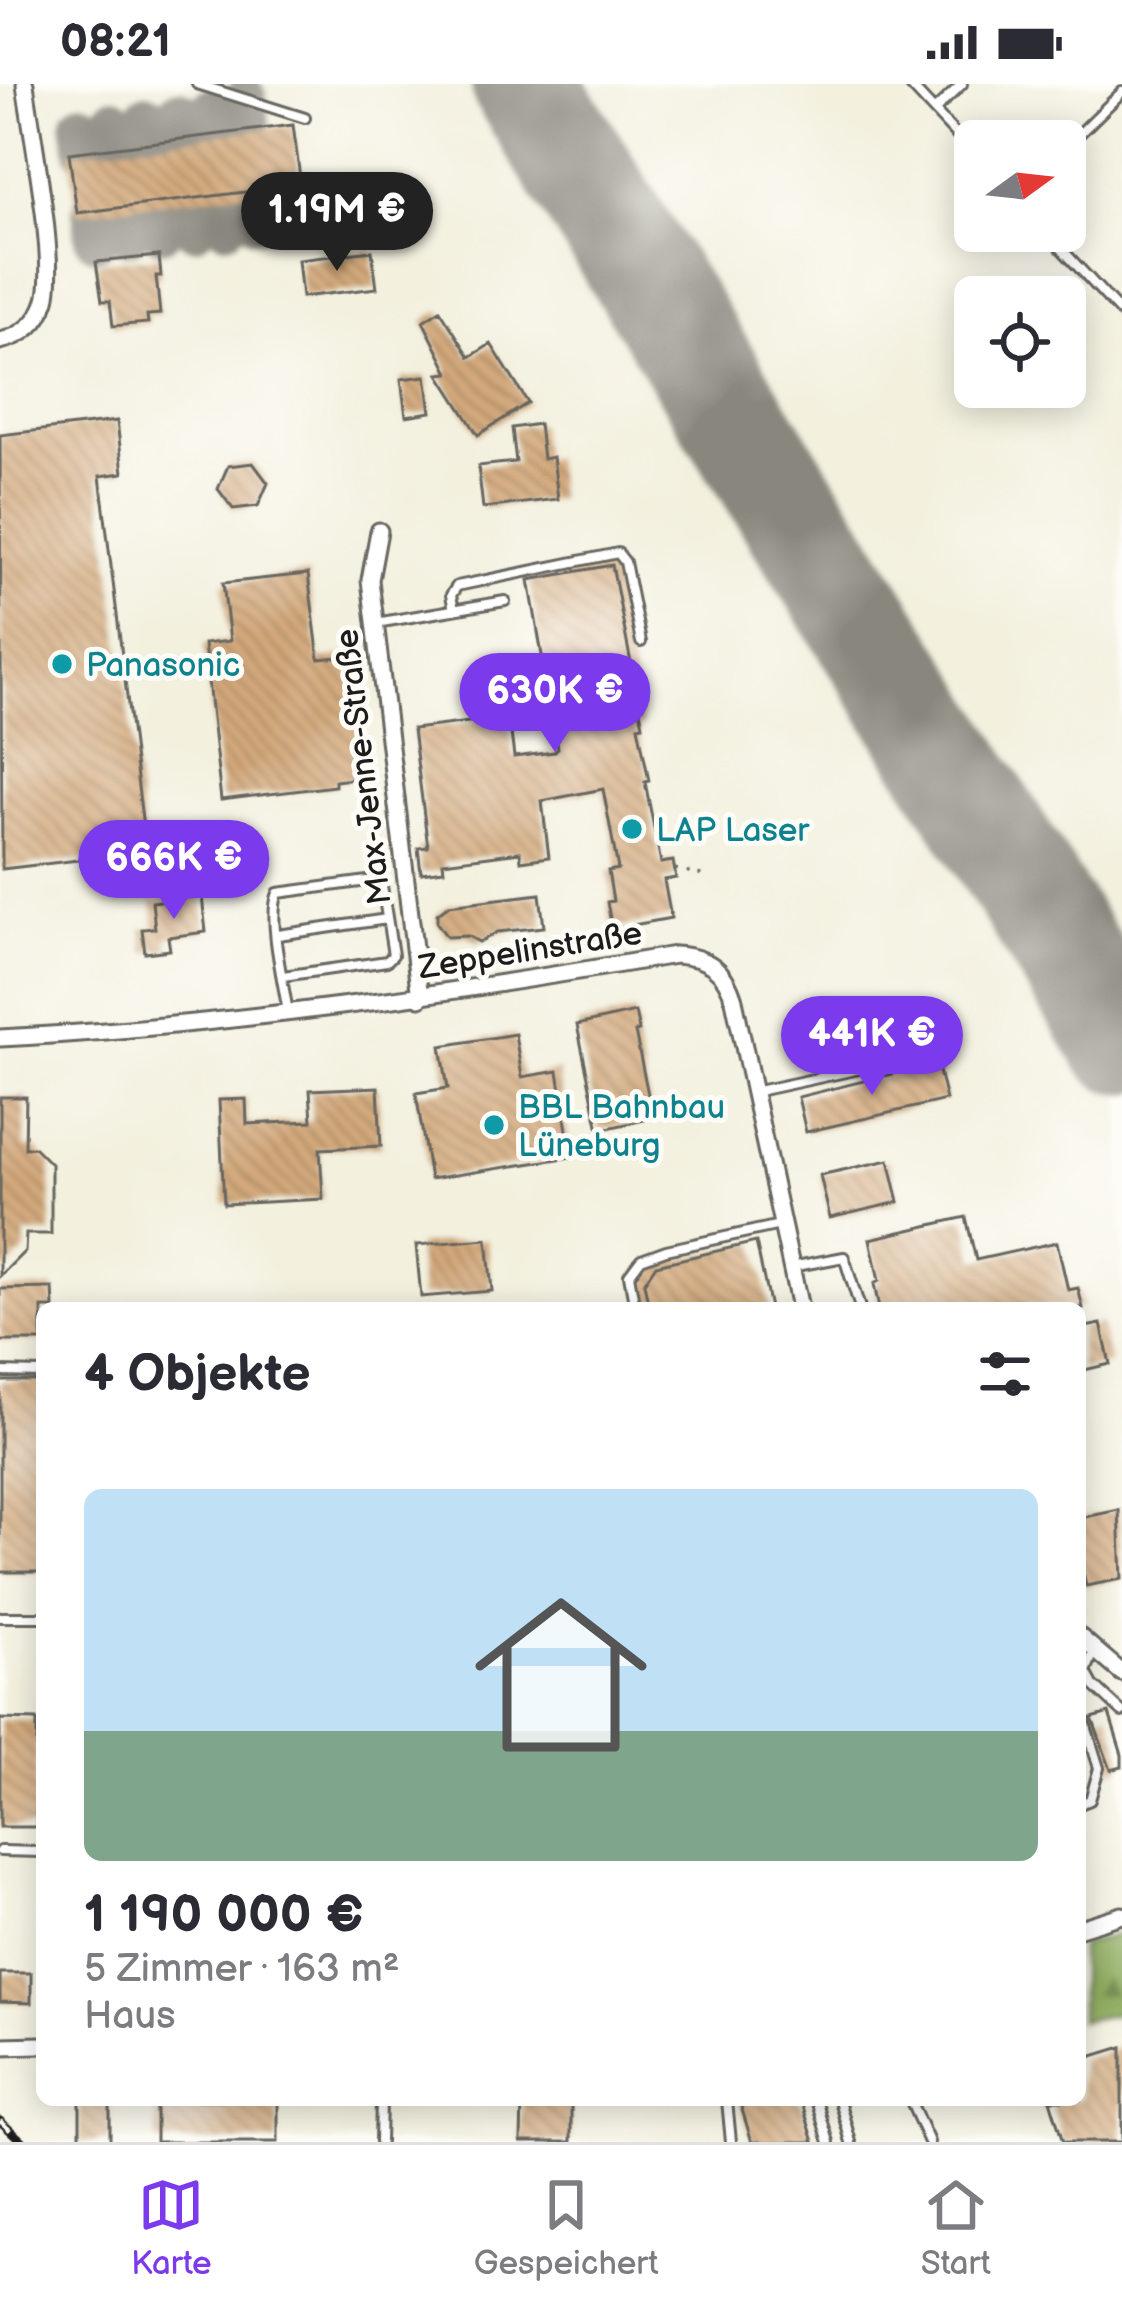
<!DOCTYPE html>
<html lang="de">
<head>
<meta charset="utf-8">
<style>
  body { margin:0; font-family:"Balsamiq Sans",sans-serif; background:#f2f2f3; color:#2b2b33; height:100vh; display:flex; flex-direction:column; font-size:45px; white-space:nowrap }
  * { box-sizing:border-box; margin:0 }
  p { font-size:39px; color:#7c7c81 }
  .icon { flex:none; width:66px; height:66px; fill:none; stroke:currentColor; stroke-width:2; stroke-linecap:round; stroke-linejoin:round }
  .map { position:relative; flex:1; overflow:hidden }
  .sheet { position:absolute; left:36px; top:1218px; width:1050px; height:804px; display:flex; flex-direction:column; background:#fff; border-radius:18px; box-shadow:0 6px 30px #0003 }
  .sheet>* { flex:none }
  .needle { width:78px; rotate:75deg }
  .tools { position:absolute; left:954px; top:36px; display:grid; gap:24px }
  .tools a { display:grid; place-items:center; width:132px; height:132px; border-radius:18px; background:#fff; box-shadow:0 6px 30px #0003; font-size:60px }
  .price { position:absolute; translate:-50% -102px; padding:0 27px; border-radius:42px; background:#7c3aed; color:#fff; font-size:39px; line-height:78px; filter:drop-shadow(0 3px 6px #0008) }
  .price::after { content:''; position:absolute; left:50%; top:72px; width:36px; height:27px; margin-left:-18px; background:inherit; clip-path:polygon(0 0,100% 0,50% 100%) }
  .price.current { background:#222; color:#fff }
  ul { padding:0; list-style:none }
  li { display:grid; align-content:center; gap:24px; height:636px; padding:0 48px }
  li+li { border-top:3px solid #e1e1e2 }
  li span { display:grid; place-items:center; height:372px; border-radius:18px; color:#555 }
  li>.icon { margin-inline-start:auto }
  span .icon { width:216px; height:216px; fill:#fffc; stroke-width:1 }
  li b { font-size:51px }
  h2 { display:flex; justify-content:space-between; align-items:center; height:144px; padding:0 48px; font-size:51px }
  .status { display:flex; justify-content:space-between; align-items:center; height:84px; padding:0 60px; background:#fff; direction:ltr }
  .status svg { height:33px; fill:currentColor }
  .menu { display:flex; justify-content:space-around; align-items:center; height:168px; border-top:3px solid #e1e1e2; background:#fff; font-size:33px; color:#7c7c81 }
  .menu a { display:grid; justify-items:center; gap:6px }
  .menu .current { color:#7c3aed }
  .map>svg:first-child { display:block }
  .forest { fill:url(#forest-firs); stroke:#54623c; stroke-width:3 }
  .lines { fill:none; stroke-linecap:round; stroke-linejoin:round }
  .taxiway { stroke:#88867d; stroke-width:42 }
  .runway { stroke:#88867d; stroke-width:108 }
  .building { fill:url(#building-back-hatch) }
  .service-casing { stroke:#676660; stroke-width:14 }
  .minor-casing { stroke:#676660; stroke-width:21 }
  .path { stroke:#676660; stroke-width:3; stroke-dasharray:3 9; stroke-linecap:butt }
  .service { stroke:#fff; stroke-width:8 }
  .minor { stroke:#fff; stroke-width:15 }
  .rail-casing { stroke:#1c1c1c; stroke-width:9 }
  .rail { stroke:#fdfcf7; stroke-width:4.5; stroke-dasharray:14; stroke-linecap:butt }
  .culture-dot { fill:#0f9aa8; stroke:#fdfcf7; stroke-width:4.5 }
  .labels { text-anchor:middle; stroke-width:10; stroke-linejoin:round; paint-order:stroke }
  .culture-label { font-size:33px; fill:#0d838f; stroke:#fdfcf7; text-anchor:start }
  .street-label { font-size:33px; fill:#1c1c1c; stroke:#fdfcf7 }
</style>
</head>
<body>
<div class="status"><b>08:21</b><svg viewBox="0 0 49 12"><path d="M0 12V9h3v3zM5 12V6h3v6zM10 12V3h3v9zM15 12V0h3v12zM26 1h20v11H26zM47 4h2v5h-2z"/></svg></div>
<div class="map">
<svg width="1122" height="2058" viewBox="0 0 1122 2058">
  <defs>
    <pattern id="forest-firs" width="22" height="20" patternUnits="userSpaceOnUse" patternTransform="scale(3)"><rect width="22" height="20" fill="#8ba95c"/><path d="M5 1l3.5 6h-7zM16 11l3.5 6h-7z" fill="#71894b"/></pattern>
    <pattern id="building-back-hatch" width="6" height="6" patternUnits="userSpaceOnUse" patternTransform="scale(3)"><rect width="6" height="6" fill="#d3a97b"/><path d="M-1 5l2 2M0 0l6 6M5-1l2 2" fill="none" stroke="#aa8964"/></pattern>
  </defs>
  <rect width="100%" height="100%" fill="#fdfcf7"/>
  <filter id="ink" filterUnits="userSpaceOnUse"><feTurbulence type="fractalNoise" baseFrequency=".00833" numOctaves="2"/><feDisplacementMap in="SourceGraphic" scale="24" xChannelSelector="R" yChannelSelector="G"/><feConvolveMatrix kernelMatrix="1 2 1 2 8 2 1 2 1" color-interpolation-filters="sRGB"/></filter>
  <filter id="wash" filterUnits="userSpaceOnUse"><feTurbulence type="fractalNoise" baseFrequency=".004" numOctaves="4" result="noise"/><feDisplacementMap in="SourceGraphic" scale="48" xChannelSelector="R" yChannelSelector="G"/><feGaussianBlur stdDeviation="2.7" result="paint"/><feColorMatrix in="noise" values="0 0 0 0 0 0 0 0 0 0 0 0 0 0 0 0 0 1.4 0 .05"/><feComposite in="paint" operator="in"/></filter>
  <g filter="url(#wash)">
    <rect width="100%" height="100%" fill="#f3f0de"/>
    <path class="forest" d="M1122 1849V1929L1080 1937V1861Z"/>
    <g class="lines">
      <path class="taxiway" d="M246 14 250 46
        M211 24 215 51
        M179 26 183 55
        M147 30 150 59
        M114 34 118 63
        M82 39 86 67
        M284 104 287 132
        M254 107 257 136
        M222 111 226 140
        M191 115 194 144
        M158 119 161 147
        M125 123 128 150
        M93 127 96 155"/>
      <path class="runway" d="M525 0 1122 956"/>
    </g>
    <g id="blocks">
      <path class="building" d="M293 41 301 101 77 129 69 69Z
        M372 167 377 204 302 213 298 176Z
        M159 172 161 192H156L160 230 147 231 148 239 113 242 110 217H102L96 178Z
        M440 226 470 273 491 260 528 319 478 351 439 290 449 289 423 237Z
        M426 292 431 328 406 332 401 295Z
        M117 337 123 389 100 392 146 768 2 785 0 351Z
        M539 340 543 375 553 373 558 415 483 424 478 382 516 378 512 344Z
        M253 379 268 399 258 422 233 425 218 405 228 382Z
        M612 481 643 641 638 642 649 697 645 698 661 779 673 777 676 794 664 796 671 834 612 845 607 818 613 817 608 787 618 785 603 705 542 717 549 773 521 777 520 768 443 778 444 786 421 789 418 764 428 763 413 645 509 633 514 673 554 668 558 664 529 496Z
        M308 490 319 575 348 572 361 666 366 669 369 693 335 697V702L221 716 204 560 230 557 223 499Z
        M540 810 544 843 498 848 479 858 468 852 447 853 437 839V830L449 821Z
        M202 812 206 848 168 853 170 866 145 869 142 845 155 844 152 818Z
        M635 928 639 947 635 948 653 1034 599 1046 577 941Z
        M515 950 522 993 558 987 571 1073 430 1095 416 1009 448 1004 441 962Z
        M937 979 946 1016 806 1048 798 1013Z
        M378 1003 381 1062 320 1065 323 1115 224 1120 219 1016 246 1015 247 1040 312 1037 310 1006Z
        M0 1013H26L25 1064 34 1063 51 1080V1150H26L25 1167 0 1192Z
        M889 1076 899 1118 830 1134 820 1091Z
        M966 1133 976 1176 1057 1158 1068 1206 1078 1204 1083 1224H879L874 1200 879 1197 870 1155Z
        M487 1155 492 1207 421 1213 416 1161Z
        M756 1158 770 1224H649L644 1199 656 1181Z
        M53 1204 54 1224H42V1257H0V1205Z
        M1101 1240 1110 1280 1080 1287V1244Z
        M0 1297H42V1488H0Z
        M1119 1426 1122 1495 1086 1502 1080 1476V1434Z
        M1109 1629 1122 1671V1683L1111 1686 1092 1634Z
        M0 1635 37 1636 36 1743H0Z
        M0 1889H31V1919L0 1918Z
        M1122 1963V2058H1063L1050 2016H1080V1976Z
        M80 2016H110V2058H80Z
        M156 2016H278V2058H156Z
        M522 2016H571V2058H521Z
        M739 2016H801L814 2058H752Z"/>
    </g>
  </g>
  <g filter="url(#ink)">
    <use href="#blocks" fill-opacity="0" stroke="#676660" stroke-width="3"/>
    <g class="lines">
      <g class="service-casing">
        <path id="service" d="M197 0 305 34
          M909 0 975 71
          M934 27 962 0
          M1065 64 1122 8
          M1045 147 1122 230
          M454 526 451 511 457 502 618 469 625 478 641 558
          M376 539 505 517
          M278 851 387 835
          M283 892 387 877 393 871 382 802 375 796 278 809C267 835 284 900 288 929
          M753 1008 920 972
          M791 1183 844 1173 860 1224
          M635 1224 629 1191 641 1175 666 1166 780 1141
          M0 1288 42 1289
          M0 1533H42
          M1095 1565 1086 1588 1093 1601 1122 1628
          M1080 1623 1099 1684 1090 1716 1080 1720
          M0 1767 42 1768
          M727 2016 731 2058
          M816 2016 829 2058
          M839 2016 851 2058
          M910 2016 929 2058
          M380 2058 381 2016"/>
      </g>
      <g class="minor-casing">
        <path id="minor" d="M0 257C23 252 39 239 46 216 57 178 31 46 25 0
          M379 447 370 496 420 914
          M0 954C228 942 451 909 675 871 708 873 725 885 734 916L800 1224
          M1080 1553 1122 1589
          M1080 1844 1122 1831
          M0 1962 42 1961"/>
      </g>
      <path class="path" d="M675 785 707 792"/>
      <use href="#service" class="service"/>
      <use href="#minor" class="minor"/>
      <g class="rail-casing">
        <path id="rail" d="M0 2037 23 2058"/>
      </g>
      <use href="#rail" class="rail"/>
    </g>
  </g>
  <g class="culture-dot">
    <circle cx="62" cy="580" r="12"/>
    <circle cx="632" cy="745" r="12"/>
    <circle cx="494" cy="1041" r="12"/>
  </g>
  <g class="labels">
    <g class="culture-label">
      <text x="86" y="592">Panasonic</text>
      <text x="656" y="757">LAP Laser</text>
      <text x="518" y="1034">BBL Bahnbau<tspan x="518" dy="38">Lüneburg</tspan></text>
    </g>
    <g class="street-label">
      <text transform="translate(362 683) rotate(-97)" y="12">Max-Jenne-Straße</text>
      <text transform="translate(530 865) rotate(-9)" y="12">Zeppelinstraße</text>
    </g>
  </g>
</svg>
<div class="tools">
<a><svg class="needle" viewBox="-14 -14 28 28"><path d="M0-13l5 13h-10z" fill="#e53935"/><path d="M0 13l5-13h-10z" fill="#7c7c81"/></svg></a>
<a><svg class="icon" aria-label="locate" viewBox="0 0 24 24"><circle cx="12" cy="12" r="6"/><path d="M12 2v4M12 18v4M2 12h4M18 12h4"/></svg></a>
</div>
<b class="price current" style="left:337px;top:190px">1.19M €</b>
<b class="price" style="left:555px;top:671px">630K €</b>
<b class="price" style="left:174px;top:838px">666K €</b>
<b class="price" style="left:872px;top:1014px">441K €</b>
<section class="sheet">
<h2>4 Objekte<svg class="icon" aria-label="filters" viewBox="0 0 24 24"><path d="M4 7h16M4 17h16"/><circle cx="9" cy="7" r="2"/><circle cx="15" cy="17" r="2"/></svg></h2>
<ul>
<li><span style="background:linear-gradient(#bfe0f5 65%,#7fa58c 0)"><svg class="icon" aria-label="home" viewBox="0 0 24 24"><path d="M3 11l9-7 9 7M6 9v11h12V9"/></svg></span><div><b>1 190 000 €</b><p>5 Zimmer · 163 m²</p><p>Haus</p></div></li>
</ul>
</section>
</div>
<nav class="menu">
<a class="current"><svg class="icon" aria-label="map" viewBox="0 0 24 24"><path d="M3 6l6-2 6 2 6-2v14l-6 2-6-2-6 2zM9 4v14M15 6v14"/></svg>Karte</a>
<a><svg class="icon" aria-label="saved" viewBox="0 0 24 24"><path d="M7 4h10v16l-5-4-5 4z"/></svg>Gespeichert</a>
<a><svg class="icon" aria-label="home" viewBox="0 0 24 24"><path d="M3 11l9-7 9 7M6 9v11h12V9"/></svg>Start</a>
</nav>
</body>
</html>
